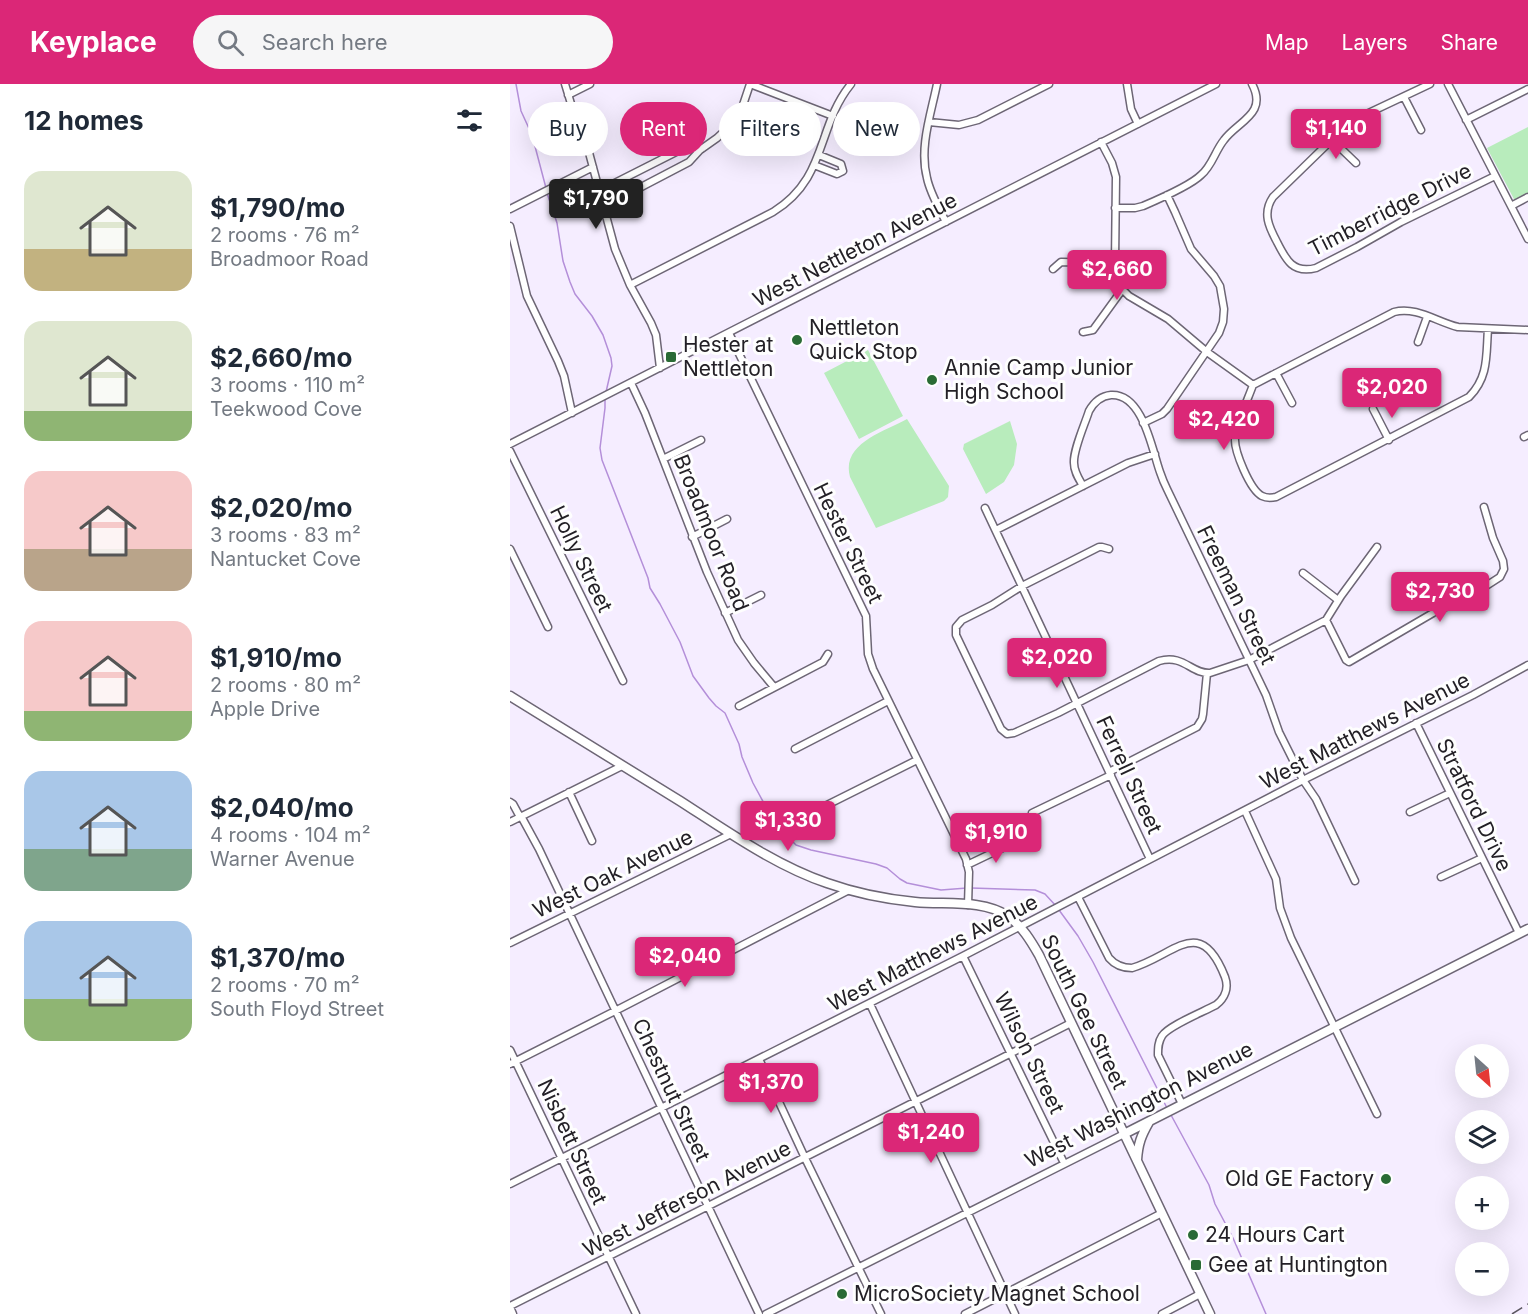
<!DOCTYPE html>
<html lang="en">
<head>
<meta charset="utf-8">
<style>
  body { margin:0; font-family:Inter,sans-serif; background:#f6f6f7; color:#1f2937; height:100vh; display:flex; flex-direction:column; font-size:22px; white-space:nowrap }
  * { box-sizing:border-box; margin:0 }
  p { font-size:20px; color:#747a83 }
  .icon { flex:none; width:33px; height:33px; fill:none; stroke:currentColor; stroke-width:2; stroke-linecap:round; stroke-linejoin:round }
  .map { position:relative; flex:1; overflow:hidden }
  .side { display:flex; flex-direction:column; background:#fff; width:510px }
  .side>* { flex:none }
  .top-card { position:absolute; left:18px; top:18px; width:570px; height:54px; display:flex; gap:12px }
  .needle { width:39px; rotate:153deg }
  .buttons { position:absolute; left:945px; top:960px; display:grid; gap:12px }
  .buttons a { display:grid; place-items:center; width:54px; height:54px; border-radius:50%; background:#fff; box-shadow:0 6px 24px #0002; font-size:30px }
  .price { position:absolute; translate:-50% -51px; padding:0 14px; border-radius:6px; background:#db2777; color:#fff; font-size:20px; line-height:39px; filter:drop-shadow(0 2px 3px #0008) }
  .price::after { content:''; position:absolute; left:50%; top:36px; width:18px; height:14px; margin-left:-9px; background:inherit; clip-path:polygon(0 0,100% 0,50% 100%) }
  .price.on { background:#222; color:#fff }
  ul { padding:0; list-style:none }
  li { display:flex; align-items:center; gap:18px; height:150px; padding:0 24px }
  li span { display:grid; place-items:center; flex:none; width:168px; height:120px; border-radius:18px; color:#555 }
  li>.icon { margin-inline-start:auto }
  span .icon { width:72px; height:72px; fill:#fffc; stroke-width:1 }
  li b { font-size:26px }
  h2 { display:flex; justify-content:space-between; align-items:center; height:72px; padding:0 24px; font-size:26px }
  .pill { padding:0 21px; border-radius:27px; background:#fff; box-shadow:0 6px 24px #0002; font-size:21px; line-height:54px }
  .pill.on { background:#db2777; color:#fff }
  header { display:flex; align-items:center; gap:36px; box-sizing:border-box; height:84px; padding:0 30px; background:#db2777; color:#fff }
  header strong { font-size:28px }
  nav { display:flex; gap:33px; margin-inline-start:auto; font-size:21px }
  .search { width:420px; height:54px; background:#f6f6f7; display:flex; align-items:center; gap:15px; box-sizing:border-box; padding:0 21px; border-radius:33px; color:#747a83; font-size:22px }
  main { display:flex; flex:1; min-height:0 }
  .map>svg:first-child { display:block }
  .green { fill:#b8ecbc }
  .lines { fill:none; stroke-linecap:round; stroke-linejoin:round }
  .stream { stroke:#b48fd9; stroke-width:1.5 }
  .minor-casing { stroke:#6d6675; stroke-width:9 }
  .major-casing { stroke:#6d6675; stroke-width:11 }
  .minor { stroke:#fff; stroke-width:6 }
  .major { stroke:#fff; stroke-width:8 }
  .rail { stroke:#5b5760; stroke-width:1.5; stroke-dasharray:12 6; stroke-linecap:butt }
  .poi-dot { fill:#2a6b35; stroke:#fefefe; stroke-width:2 }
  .labels { text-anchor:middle; stroke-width:6; stroke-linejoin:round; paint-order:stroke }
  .street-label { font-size:21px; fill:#232026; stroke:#fefefe }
  .poi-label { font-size:21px; fill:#232026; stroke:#fefefe; text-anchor:start }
</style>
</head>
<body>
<header>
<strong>Keyplace</strong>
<div class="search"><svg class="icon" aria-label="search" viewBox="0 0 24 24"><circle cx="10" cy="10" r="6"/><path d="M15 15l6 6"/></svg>Search here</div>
<nav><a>Map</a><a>Layers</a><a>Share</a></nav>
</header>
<main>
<section class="side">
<h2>12 homes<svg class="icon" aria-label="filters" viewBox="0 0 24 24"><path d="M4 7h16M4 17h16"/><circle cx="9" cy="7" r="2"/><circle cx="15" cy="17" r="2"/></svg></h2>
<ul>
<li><span style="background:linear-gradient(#dfe7d0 65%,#c2b280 0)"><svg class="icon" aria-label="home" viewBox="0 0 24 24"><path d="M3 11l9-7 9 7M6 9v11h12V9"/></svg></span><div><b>$1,790/mo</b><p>2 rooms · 76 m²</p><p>Broadmoor Road</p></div></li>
<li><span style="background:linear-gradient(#dfe7d0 75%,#8fb573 0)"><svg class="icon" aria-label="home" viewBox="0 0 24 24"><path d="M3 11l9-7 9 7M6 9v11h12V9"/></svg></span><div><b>$2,660/mo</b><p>3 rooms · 110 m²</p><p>Teekwood Cove</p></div></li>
<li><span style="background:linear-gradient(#f6c9c9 65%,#b9a48a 0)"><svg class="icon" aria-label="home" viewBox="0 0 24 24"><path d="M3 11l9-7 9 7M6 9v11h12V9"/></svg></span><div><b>$2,020/mo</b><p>3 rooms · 83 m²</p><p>Nantucket Cove</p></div></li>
<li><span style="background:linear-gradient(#f6c9c9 75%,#8fb573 0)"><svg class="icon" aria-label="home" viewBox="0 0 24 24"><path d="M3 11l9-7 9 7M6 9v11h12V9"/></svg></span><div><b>$1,910/mo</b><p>2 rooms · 80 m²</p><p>Apple Drive</p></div></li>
<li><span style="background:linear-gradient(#a9c7e8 65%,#7fa58c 0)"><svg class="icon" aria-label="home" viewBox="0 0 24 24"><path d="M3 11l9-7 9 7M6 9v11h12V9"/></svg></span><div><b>$2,040/mo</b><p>4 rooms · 104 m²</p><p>Warner Avenue</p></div></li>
<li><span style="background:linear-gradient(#a9c7e8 65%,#8fb573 0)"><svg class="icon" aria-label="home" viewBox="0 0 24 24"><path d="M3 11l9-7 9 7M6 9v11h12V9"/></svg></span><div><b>$1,370/mo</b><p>2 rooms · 70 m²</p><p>South Floyd Street</p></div></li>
</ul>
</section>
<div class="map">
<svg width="1018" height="1230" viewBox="0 0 1018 1230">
  <rect width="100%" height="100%" fill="#f5edff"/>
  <path class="green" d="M1018 43V110L1005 117 977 64Z
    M358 266 393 332 349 355 314 289Z
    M397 335 439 402 438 413 434 417 366 444 340 393C331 360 373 348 397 335Z
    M500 337 507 360 504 381 494 398 476 410 453 365 454 360Z"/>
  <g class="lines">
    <path class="stream" d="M6 0 11 27 22 51 36 104
      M37 109 47 139 53 177 60 198 65 210 82 232 93 251 101 274 102 282 96 308
      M95 316V324L90 364 92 376 138 494 140 504 150 520 170 558 183 592 199 614 206 622 215 629 229 660 232 673 243 699 256 723 278 753 286 761 301 766 366 780 377 784 390 795 397 799 431 806 457 804
      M461 804 525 806 535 810 546 822
      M549 826 568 852 583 878 657 1024
      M661 1031 699 1101 705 1120 723 1154 756 1230"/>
    <g class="minor-casing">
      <path id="minor" d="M55 0 62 23 78 65 105 165 120 201 141 239 146 251 150 284
        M240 0 323 32
        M427 0C421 30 409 63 417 94 420 109 429 124 436 138
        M617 0 621 25 628 40
        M920 0 848 34 836 42 763 113C752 129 759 143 767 158 776 176 783 190 806 184L847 163 891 138 985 92
        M938 0 1018 155
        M58 11 80 0
        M894 13 911 46
        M956 36 1018 5
        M419 38 449 41 468 36 539 0
        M821 55 846 79
        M591 58 602 79 606 93 605 179 606 193 610 203 619 212 658 235 697 268 743 301
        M304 81 327 90 333 87 331 80 309 71
        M89 107 172 65 193 64
        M1001 122 1018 113
        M93 123 179 78 190 66 207 54 222 40 233 21 240 0
        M605 124H625L633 122C647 116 681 101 691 91 702 82 705 67 714 56 728 37 758 30 742 0
        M0 125 83 83
        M0 142 17 212 48 277 54 292 62 329
        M543 185 551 178 605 179
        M120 201 263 128C318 94 306 43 341 0
        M573 248 583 246 612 206
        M219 249 356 532 358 570 363 585 456 775 459 788 458 821
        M908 258 917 233
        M766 289 782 319
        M121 299 135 329 197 488 228 556 244 579 264 603
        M743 301C738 315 726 341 725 354 724 367 740 406 752 412 756 414 761 414 766 413L959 313C979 293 976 271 978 245
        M743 301 884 228C906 222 927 238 948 243L1018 246
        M863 325 879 356
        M633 339 652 330 657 325 709 249 713 238 714 225 710 202 704 192 681 165 665 128 657 111
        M1014 353 1018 351
        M0 360 706 0
        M0 367 113 597
        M153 375 191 356
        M573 402C569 395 564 388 564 379 563 366 575 340 579 327 584 318 591 312 601 311 633 309 642 366 650 388 652 394 654 399 657 405L756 611 769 648 793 696 806 715 845 797
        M475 424 640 775
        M486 446 618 379 645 370
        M182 453 217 435
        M0 465 38 543
        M599 465 592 463H589L512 502 482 521 452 536 446 543V551L491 645 497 650 504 649 548 629 649 577C674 570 681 590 700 589L739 576 816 536 831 512 867 463
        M793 489 828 516
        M215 529 251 511
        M816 536 836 576 839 578 923 529 962 511 990 493 994 485 993 477 983 454 974 423
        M229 622 313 578 318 570
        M906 639 1009 849
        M285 665 378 617
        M599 688 687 643 692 635 693 630 697 589
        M59 708 82 757
        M0 718 3 720 10 733
        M317 721 407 676
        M735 727 766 795 770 824 781 854 867 1030
        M900 728 940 709
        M522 729 601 691
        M11 732 29 765 249 1230
        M0 738 112 682
        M457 781 505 758
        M931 793 972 774
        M568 813 599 874C605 881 613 884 622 884 664 872 690 829 715 893 719 904 715 914 706 921 693 928 658 942 652 952 648 958 648 964 648 971L672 1020
        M0 859 221 750
        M453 872 554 1079
        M360 920 505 1230
        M0 966 126 1230
        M249 975 295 1074 371 1230
        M0 980 105 927 339 806
        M0 1100 453 872 793 696 963 611 1018 581
        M0 1222 561 939
        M0 1223 3 1230
        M256 1230 614 1050
        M455 1230 652 1129
        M652 1230 690 1210"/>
    </g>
    <g class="major-casing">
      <path id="major" d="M0 612C57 647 114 682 170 717 215 746 266 782 317 799 345 809 375 815 405 818 436 821 472 815 498 832 512 842 521 857 529 871L700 1230
        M614 1050 1018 845
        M627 1076C628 1060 631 1052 639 1038"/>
    </g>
    <use href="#minor" class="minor"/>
    <use href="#major" class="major"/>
    <path class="rail" d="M1002 1230 1018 1220"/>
  </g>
  <g class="poi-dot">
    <circle cx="287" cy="256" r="6"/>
    <rect x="155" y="267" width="12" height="12" rx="3"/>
    <circle cx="422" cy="296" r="6"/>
    <circle cx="876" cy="1095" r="6"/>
    <circle cx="683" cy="1151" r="6"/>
    <rect x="680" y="1175" width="12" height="12" rx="3"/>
    <circle cx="332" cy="1210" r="6"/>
  </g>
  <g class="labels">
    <g class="street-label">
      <text transform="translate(880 126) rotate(-27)" y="7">Timberridge Drive</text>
      <text transform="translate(345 166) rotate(-27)" y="7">West Nettleton Avenue</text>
      <text transform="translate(201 449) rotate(68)" y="7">Broadmoor Road</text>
      <text transform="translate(338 459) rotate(64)" y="7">Hester Street</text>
      <text transform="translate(71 475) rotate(64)" y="7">Holly Street</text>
      <text transform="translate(726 511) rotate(64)" y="7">Freeman Street</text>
      <text transform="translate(855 647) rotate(-27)" y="7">West Matthews Avenue</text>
      <text transform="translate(619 691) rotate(65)" y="7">Ferrell Street</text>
      <text transform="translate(964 721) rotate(64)" y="7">Stratford Drive</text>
      <text transform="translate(103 790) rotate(-26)" y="7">West Oak Avenue</text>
      <text transform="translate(423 869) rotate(-27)" y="7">West Matthews Avenue</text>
      <text transform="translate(574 928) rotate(64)" y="7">South Gee Street</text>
      <text transform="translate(519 969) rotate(64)" y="7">Wilson Street</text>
      <text transform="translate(161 1006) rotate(65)" y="7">Chestnut Street</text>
      <text transform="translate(629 1021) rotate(-27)" y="7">West Washington Avenue</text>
      <text transform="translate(62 1058) rotate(65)" y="7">Nisbett Street</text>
      <text transform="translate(177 1115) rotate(-27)" y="7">West Jefferson Avenue</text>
    </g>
    <g class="poi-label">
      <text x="299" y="251">Nettleton<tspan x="299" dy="24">Quick Stop</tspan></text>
      <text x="173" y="268">Hester at<tspan x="173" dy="24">Nettleton</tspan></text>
      <text x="434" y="291">Annie Camp Junior<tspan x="434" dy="24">High School</tspan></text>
      <text x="864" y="1102" text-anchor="end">Old GE Factory</text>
      <text x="695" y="1158">24 Hours Cart</text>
      <text x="698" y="1188">Gee at Huntington</text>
      <text x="344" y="1217">MicroSociety Magnet School</text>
    </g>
  </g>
</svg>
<div class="buttons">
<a><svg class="needle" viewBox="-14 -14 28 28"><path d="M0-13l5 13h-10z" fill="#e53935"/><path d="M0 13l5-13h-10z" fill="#747a83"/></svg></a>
<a><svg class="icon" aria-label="layers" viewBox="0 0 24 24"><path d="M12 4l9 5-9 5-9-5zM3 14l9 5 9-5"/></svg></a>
<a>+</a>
<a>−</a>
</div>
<b class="price" style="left:826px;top:76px">$1,140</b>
<b class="price on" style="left:86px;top:146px">$1,790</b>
<b class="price" style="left:607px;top:217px">$2,660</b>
<b class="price" style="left:882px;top:335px">$2,020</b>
<b class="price" style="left:714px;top:367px">$2,420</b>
<b class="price" style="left:930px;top:539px">$2,730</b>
<b class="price" style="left:547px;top:605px">$2,020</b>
<b class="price" style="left:278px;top:768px">$1,330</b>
<b class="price" style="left:486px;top:780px">$1,910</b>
<b class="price" style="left:175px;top:904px">$2,040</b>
<b class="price" style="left:261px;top:1030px">$1,370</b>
<b class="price" style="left:421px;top:1080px">$1,240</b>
<div class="top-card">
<a class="pill">Buy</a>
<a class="pill on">Rent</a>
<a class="pill">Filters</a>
<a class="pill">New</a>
</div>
</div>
</main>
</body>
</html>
